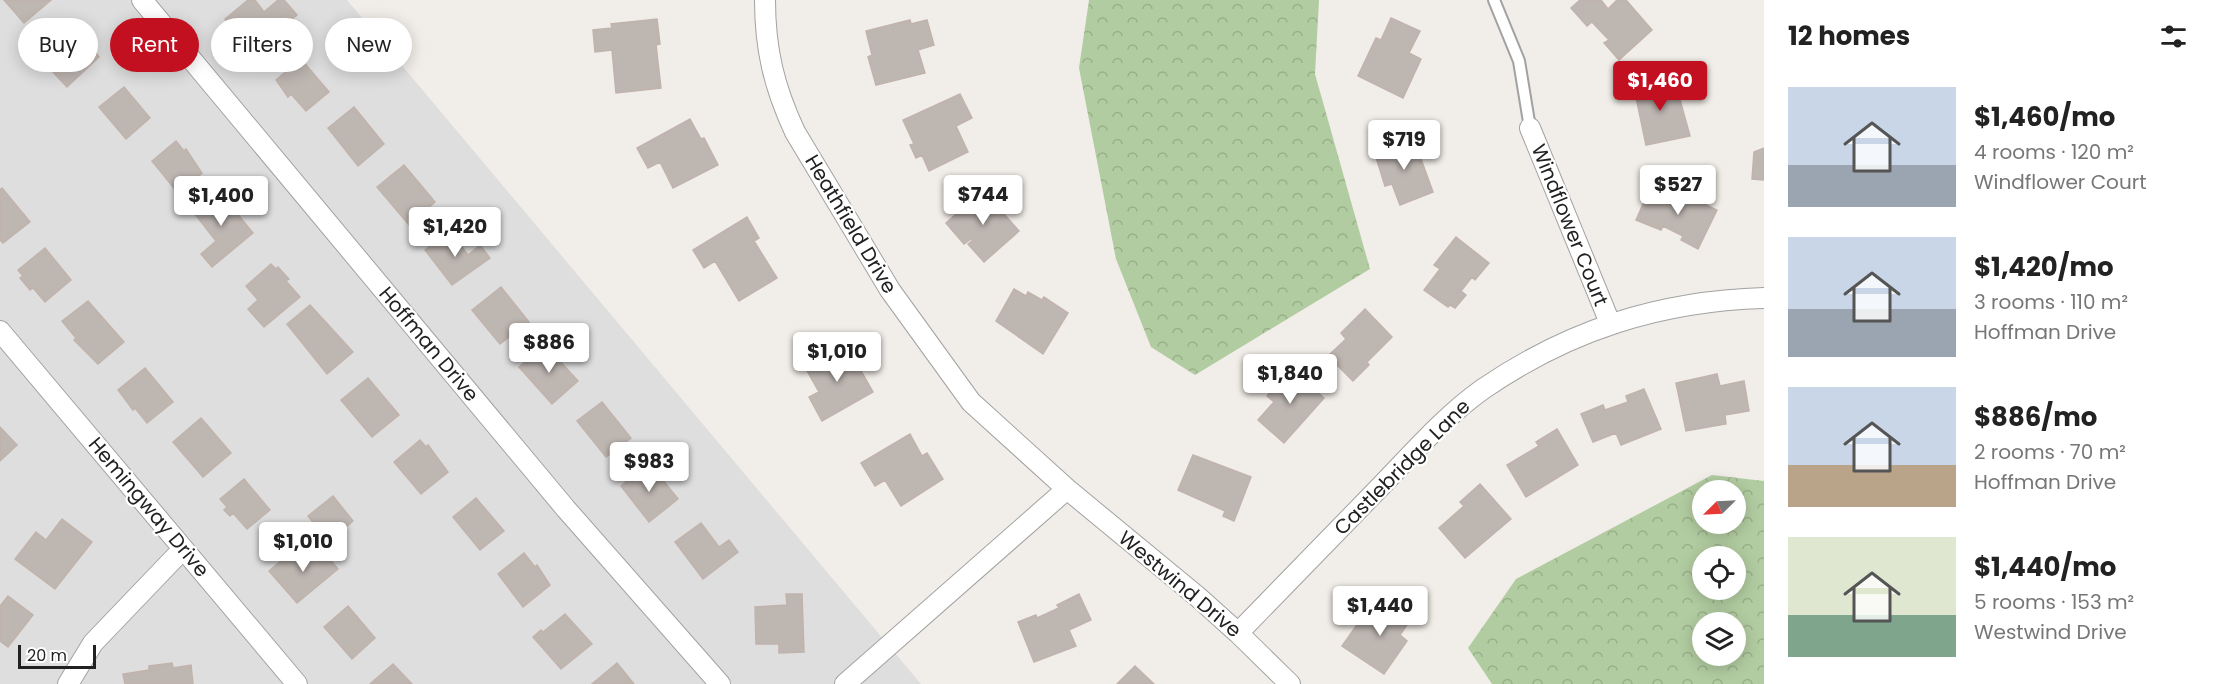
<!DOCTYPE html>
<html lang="en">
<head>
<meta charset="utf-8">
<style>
  body { margin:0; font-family:Poppins,sans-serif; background:#f2f2f2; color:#222; height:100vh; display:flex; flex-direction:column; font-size:22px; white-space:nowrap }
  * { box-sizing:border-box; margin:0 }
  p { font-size:20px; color:#767676 }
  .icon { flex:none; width:33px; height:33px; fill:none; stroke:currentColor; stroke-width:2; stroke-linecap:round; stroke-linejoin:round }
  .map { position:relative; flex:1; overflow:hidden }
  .side { display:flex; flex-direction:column; background:#fff; width:450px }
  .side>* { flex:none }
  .hud { position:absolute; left:18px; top:18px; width:570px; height:54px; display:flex; gap:12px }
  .needle { width:39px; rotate:246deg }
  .controls { position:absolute; left:1692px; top:480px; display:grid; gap:12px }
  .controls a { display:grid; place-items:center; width:54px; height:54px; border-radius:50%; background:#fff; box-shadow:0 3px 15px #0003; font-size:30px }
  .scale { position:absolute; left:18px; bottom:15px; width:78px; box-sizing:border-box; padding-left:6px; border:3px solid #212121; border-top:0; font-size:16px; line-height:21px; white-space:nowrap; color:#212121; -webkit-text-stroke:4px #fff; paint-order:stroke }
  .price { position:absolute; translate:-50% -51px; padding:0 14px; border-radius:6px; background:#fff; color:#222; font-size:20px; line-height:39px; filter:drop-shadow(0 2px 3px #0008) }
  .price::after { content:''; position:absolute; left:50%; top:36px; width:18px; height:14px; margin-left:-9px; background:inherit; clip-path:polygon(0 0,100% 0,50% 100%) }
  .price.active { background:#c21020; color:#fff }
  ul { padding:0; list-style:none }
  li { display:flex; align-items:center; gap:18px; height:150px; padding:0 24px }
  li span { display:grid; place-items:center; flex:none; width:168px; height:120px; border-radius:0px; color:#555 }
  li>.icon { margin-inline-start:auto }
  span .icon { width:72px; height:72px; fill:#fffc; stroke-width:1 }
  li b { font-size:26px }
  h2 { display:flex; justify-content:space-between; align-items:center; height:72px; padding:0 24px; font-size:26px }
  .pill { padding:0 21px; border-radius:27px; background:#fff; box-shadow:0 3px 15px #0003; font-size:21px; line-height:54px }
  .pill.active { background:#c21020; color:#fff }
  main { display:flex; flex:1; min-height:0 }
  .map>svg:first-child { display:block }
  .residential { fill:#dfdede }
  .forest { fill:url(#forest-crowns); fill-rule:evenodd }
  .building { fill:#beb6b1; stroke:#c1b3ac; stroke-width:1.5 }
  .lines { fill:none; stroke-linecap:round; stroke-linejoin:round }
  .service-casing { stroke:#a2a2a2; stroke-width:14 }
  .minor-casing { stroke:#a2a2a2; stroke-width:22 }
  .service { stroke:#fff; stroke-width:10 }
  .minor { stroke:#fff; stroke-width:20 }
  .labels { text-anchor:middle; stroke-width:4.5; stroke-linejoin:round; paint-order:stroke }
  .street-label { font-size:20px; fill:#212121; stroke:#fff }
</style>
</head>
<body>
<main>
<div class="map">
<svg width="1764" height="684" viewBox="0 0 1764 684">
  <defs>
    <pattern id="forest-crowns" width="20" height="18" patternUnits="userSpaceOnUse" patternTransform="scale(1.5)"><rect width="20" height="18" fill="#b2cca1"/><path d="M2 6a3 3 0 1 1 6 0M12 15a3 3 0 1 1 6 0" fill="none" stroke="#99af8a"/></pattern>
  </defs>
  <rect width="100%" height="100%" fill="#f1ede8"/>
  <path class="residential" d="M0 0H347L921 684H0Z"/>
  <path class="forest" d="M1089 0H1319L1315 74 1370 269 1195 375 1151 347 1116 259 1079 68Z
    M1712 475 1764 481V684H1492L1468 648 1516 579ZM1702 490H1736V524H1702ZM1702 556H1736V590H1702ZM1702 622H1736V656H1702Z"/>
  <path class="building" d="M4 0H51L24 23Z
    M248 0H255L264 12 278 0H284L297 15 253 52 228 27 231 26 225 19Z
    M1580 0H1601L1608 9 1617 0H1626L1652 30 1619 60 1604 43 1609 40 1592 22 1587 26 1571 8Z
    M1391 18 1420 31 1409 53 1421 59 1403 98 1358 76 1376 38 1381 40Z
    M657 19 660 44 656 45 661 88 616 93 612 50 595 52 593 30 612 28 611 24Z
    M910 20 911 24 927 20 934 45 918 50 925 73 876 85 868 57 872 55 866 31Z
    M72 26 78 32 80 30 99 57 67 87 38 56Z
    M301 59 329 92 306 111 291 94 288 97 276 80Z
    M1662 75 1668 98 1679 96 1690 136 1646 145 1633 83Z
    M124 87 150 118 126 139 99 107Z
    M960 94 972 118 956 126 968 152 929 171 922 155 916 158 910 145 914 144 903 120Z
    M354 107 384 144 358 166 328 128Z
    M690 119 701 139 704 138 718 165 673 188 660 162 648 168 637 148Z
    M1413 137 1433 192 1400 205 1392 184 1385 186 1374 151Z
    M176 141 184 151 186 149 202 173 178 193 152 161Z
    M1764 148V180L1752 179 1754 152Z
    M404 165 435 202 409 225 377 187Z
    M2 188 30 222 3 243 0 240V190Z
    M983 190 1019 231 984 262 968 244 973 240 971 239 964 244 946 223Z
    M1675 190 1717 210 1698 249 1681 240 1683 236 1663 226 1661 230 1636 220 1648 193 1671 201Z
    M213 191 224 204 227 201 253 233 212 267 201 254 216 241 191 209Z
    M747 217 759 238 754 241 777 278 739 301 715 261 704 268 693 250Z
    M450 231 468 255 480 245 490 258 452 285 425 250Z
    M1456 237 1489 263 1475 280 1472 277 1461 291 1466 295 1455 308 1450 305 1448 307 1424 290 1440 269 1434 265Z
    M45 248 71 280 45 302 33 288 30 290 20 278 23 276 18 270Z
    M271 264 276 269 278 267 289 279 286 281 300 297 264 327 248 309 258 300 246 286Z
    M501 287 529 322 500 344 472 310Z
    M1014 289 1026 296 1028 292 1042 300 1044 297 1068 313 1043 354 996 321Z
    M88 301 124 342 98 364 74 340 76 338 62 321Z
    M310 305 353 352 327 374 287 324Z
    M1365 309 1392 337 1367 362 1369 365 1353 381 1328 356 1346 339 1341 333Z
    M545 345 578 381 552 404 519 367Z
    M847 346 873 392 822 421 809 397 819 392 806 369Z
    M145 368 173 402 147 423 135 408 133 410 118 390Z
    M1291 368 1324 398 1284 443 1258 420 1274 402 1267 396Z
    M1717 374 1720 386 1744 381 1749 411 1725 415 1726 424 1686 431 1676 383Z
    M368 378 399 415 372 437 341 400Z
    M1644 389 1661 429 1621 445 1616 433 1593 442 1581 414 1603 405 1605 410 1628 402 1626 396Z
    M602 402 631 438 606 457 577 421Z
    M201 418 231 453 203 477 173 442Z
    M0 427 17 445 0 461Z
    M1557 429 1578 465 1526 497 1507 465 1539 446 1536 442Z
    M910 434 922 456 927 453 943 479 901 506 885 480 875 486 861 463Z
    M420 440 426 447 428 445 448 472 421 494 394 462Z
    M1193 455 1251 477 1234 521 1223 516 1225 511 1178 490Z
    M649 463 678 499 649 522 621 486Z
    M244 479 270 510 247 529 233 513 230 516 224 510 227 507 220 499Z
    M1480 484 1511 519 1465 558 1439 528 1464 506 1460 502Z
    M333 496 353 521 329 542 308 516Z
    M476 498 504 531 480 550 453 517Z
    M62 519 92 542 55 589 15 559 36 532 46 540Z
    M701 523 719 547 729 540 738 552 703 579 675 542Z
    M296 548 308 562 322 550 338 569 297 603 269 571Z
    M524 553 535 567 537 565 550 585 523 607 498 574Z
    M786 594H802L804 652 779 653V644H756L755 607 787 605Z
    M1079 594 1091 620 1069 630 1076 646 1034 662 1018 622 1036 615 1037 618 1059 608 1057 605Z
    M8 596 33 615 8 647 0 641V606Z
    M1389 599 1413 616 1400 635 1407 641 1384 674 1342 646 1366 612 1376 618Z
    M348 606 375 638 352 659 324 627Z
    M565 614 592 644 561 669 533 637 541 630 543 632Z
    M172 663 173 668 191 665 193 684H125L123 674 149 670V666Z
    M617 663 634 684H592Z
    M393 664 412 684H370Z
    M1135 666 1154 684H1117Z"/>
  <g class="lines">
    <g class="service-casing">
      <path id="service" d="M1494 0 1519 61 1530 128"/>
    </g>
    <g class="minor-casing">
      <path id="minor" d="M142 0 566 509 720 684
        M765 0C765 49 774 87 795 132L890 290 971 402 1067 489 1198 597 1238 633 1290 684
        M1530 128 1610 323
        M0 331 297 684
        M1238 633C1286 584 1333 535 1381 486 1413 453 1445 416 1483 389 1569 330 1660 301 1764 298
        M68 684 93 643 183 549
        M845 684 1067 489"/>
    </g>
    <use href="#service" class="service"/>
    <use href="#minor" class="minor"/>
  </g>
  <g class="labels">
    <g class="street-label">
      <text transform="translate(851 224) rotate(59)" y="7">Heathfield Drive</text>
      <text transform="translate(1570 225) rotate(68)" y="7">Windflower Court</text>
      <text transform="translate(429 344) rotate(50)" y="7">Hoffman Drive</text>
      <text transform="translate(1402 467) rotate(-45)" y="7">Castlebridge Lane</text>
      <text transform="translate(149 507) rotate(50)" y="7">Hemingway Drive</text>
      <text transform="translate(1180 584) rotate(40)" y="7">Westwind Drive</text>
    </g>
  </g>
</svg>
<div class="controls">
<a><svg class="needle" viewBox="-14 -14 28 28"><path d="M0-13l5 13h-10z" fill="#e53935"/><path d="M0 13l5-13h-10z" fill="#767676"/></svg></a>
<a><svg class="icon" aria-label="locate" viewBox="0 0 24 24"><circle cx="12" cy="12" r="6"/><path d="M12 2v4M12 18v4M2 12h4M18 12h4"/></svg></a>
<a><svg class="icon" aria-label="layers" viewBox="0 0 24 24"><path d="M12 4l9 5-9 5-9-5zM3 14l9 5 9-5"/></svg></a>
</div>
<div class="scale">20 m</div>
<b class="price active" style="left:1660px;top:112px">$1,460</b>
<b class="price" style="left:1404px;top:171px">$719</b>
<b class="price" style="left:1678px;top:216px">$527</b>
<b class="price" style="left:983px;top:226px">$744</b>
<b class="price" style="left:221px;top:227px">$1,400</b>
<b class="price" style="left:455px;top:258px">$1,420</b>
<b class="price" style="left:549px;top:374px">$886</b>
<b class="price" style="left:837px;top:383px">$1,010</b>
<b class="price" style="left:1290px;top:405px">$1,840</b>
<b class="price" style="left:649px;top:493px">$983</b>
<b class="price" style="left:303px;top:573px">$1,010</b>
<b class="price" style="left:1380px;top:637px">$1,440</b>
<div class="hud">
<a class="pill">Buy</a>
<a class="pill active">Rent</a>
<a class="pill">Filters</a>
<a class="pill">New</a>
</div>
</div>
<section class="side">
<h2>12 homes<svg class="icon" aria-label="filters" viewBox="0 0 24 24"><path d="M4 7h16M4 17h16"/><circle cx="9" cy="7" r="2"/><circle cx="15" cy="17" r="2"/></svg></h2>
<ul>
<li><span style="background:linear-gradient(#c9d6e8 65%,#9aa5b1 0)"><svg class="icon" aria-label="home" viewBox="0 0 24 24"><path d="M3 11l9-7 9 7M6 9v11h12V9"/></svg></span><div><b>$1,460/mo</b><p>4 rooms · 120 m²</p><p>Windflower Court</p></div></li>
<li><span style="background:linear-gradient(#c9d6e8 60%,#9aa5b1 0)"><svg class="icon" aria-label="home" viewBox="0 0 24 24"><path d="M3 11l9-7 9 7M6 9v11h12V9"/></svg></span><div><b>$1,420/mo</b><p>3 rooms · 110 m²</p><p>Hoffman Drive</p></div></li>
<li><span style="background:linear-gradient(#c9d6e8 65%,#b9a48a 0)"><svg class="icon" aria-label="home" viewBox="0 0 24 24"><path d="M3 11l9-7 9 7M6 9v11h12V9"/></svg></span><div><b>$886/mo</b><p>2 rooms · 70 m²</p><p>Hoffman Drive</p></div></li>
<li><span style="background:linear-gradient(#dfe7d0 65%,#7fa58c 0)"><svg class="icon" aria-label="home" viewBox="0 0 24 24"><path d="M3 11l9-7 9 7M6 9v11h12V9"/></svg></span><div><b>$1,440/mo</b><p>5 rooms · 153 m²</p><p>Westwind Drive</p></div></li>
</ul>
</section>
</main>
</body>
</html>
